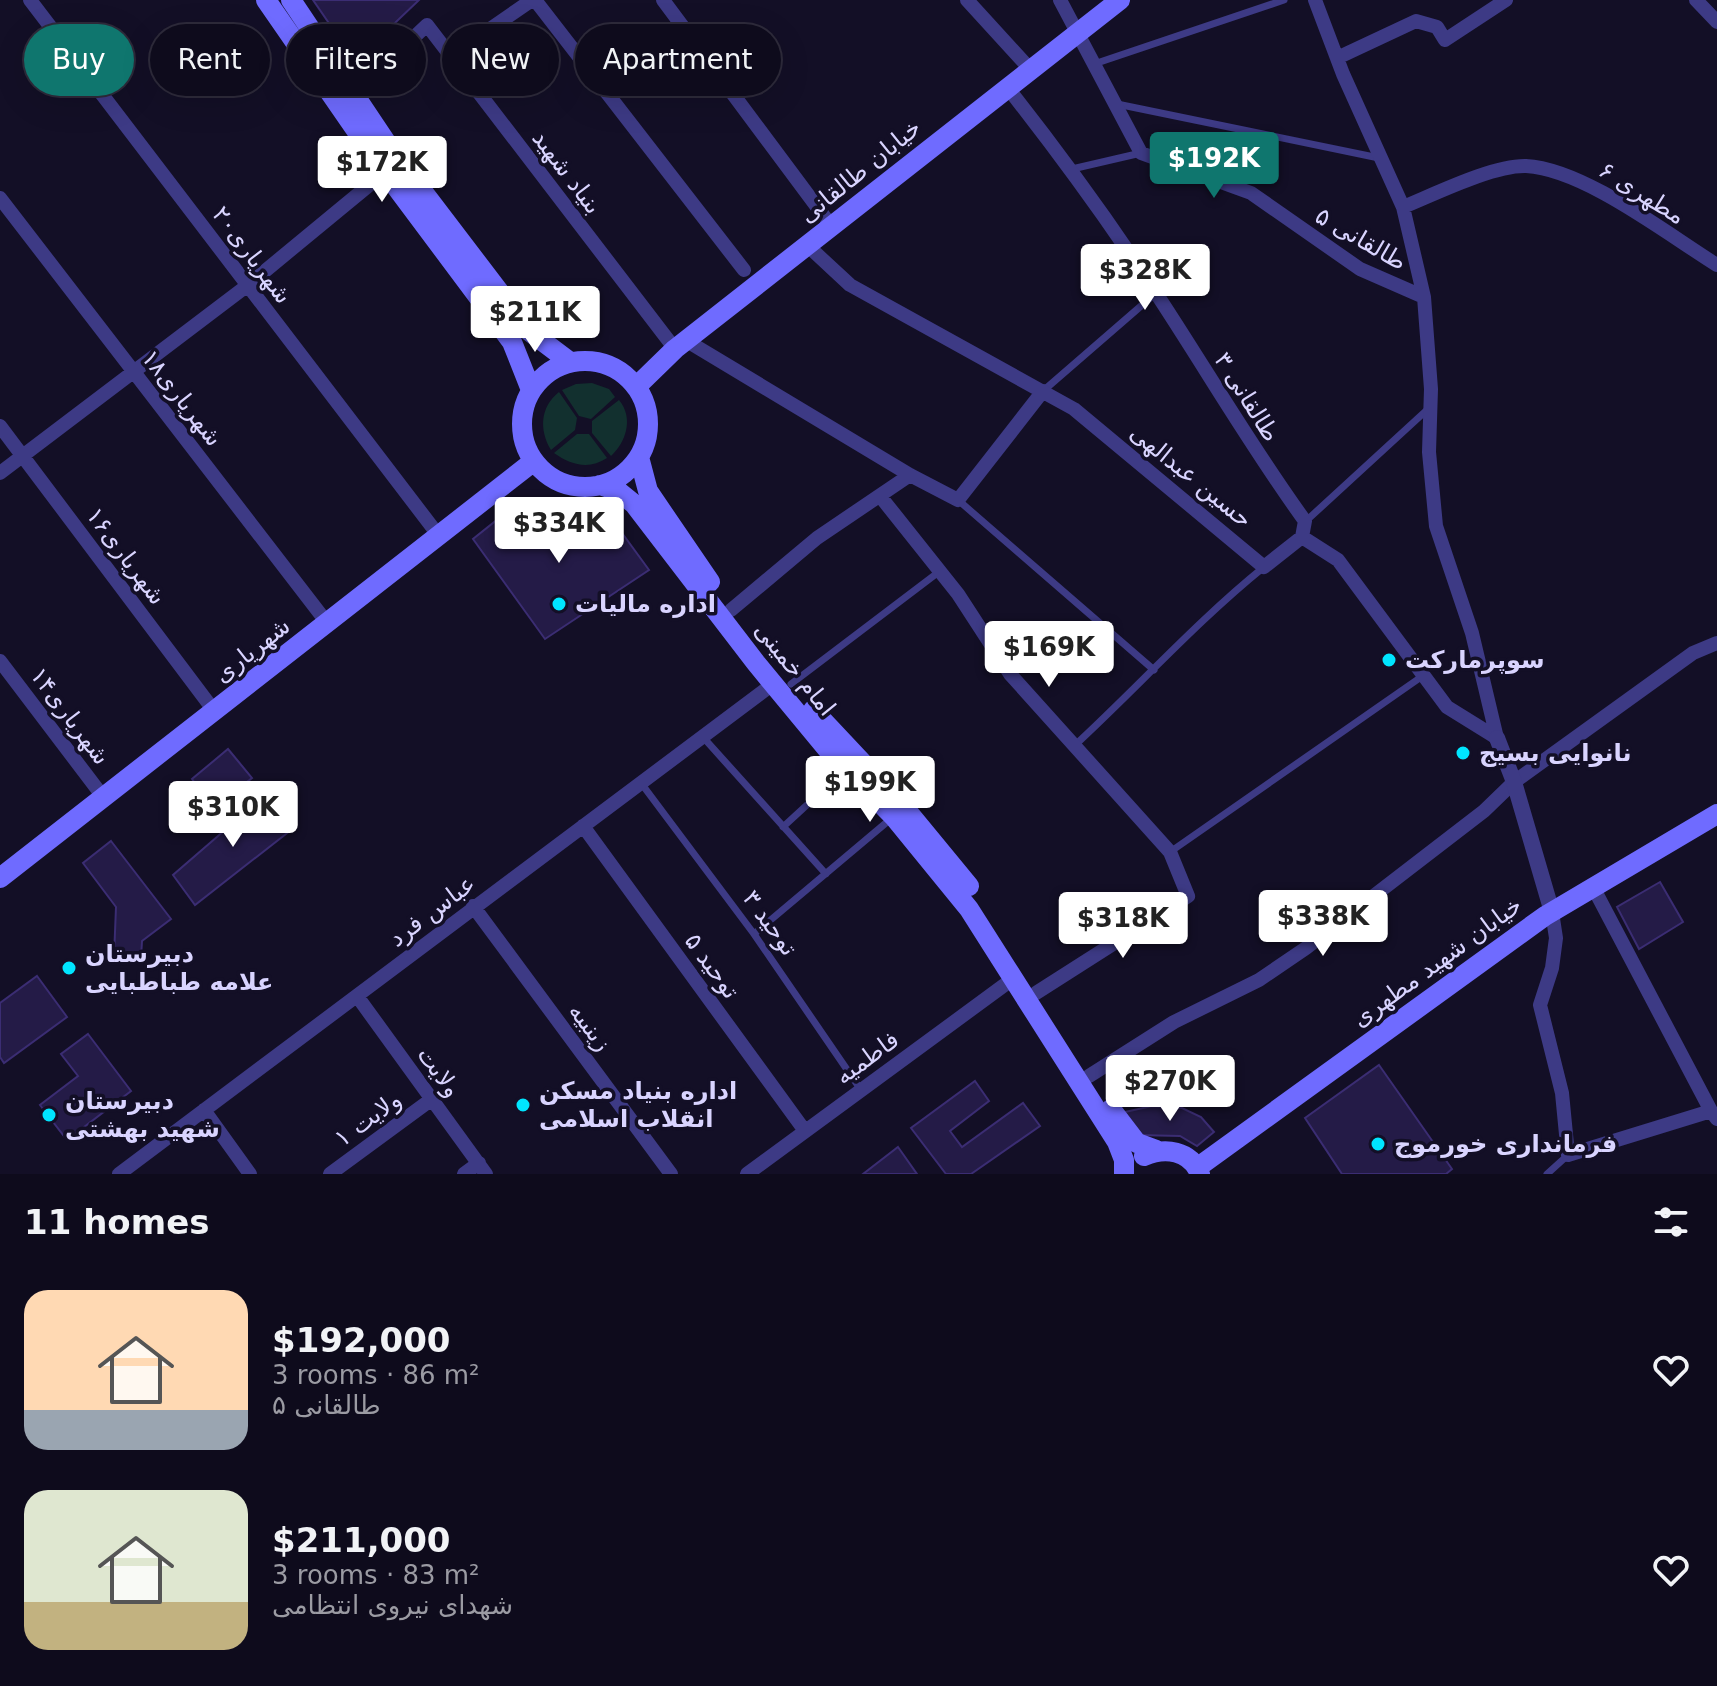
<!DOCTYPE html>
<html lang="en">
<head>
<meta charset="utf-8">
<style>
  body { margin:0; font-family:"DejaVu Sans","Noto Sans Arabic",sans-serif; background:#1c1929; color:#f1f3f6; height:100vh; display:flex; flex-direction:column; font-size:30px; white-space:nowrap }
  * { box-sizing:border-box; margin:0 }
  p { font-size:26px; color:#9b9ba3 }
  .icon { flex:none; width:44px; height:44px; fill:none; stroke:currentColor; stroke-width:2; stroke-linecap:round; stroke-linejoin:round }
  .map { position:relative; height:1174px; overflow:hidden }
  .drawer { display:flex; flex-direction:column; background:#0e0b1c; flex:1 }
  .drawer>* { flex:none }
  .hud { position:absolute; left:24px; top:24px; width:800px; height:72px; display:flex; gap:16px }
  .price { position:absolute; translate:-50% -68px; padding:0 18px; border-radius:8px; background:#fff; color:#222; font-size:26px; line-height:52px; filter:drop-shadow(0 2px 4px #0008) }
  .price::after { content:''; position:absolute; left:50%; top:48px; width:24px; height:18px; margin-left:-12px; background:inherit; clip-path:polygon(0 0,100% 0,50% 100%) }
  .price.active { background:#0f766e; color:#fff }
  ul { padding:0; list-style:none }
  li { display:flex; align-items:center; gap:24px; height:200px; padding:0 24px }
  li span { display:grid; place-items:center; flex:none; width:224px; height:160px; border-radius:24px; color:#555 }
  li>.icon { margin-inline-start:auto }
  span .icon { width:96px; height:96px; fill:#fffc; stroke-width:1 }
  li b { font-size:34px }
  h2 { display:flex; justify-content:space-between; align-items:center; height:96px; padding:0 24px; font-size:34px }
  .pill { padding:0 28px; border-radius:36px; background:#0e0b1c; box-shadow:0 8px 32px #0002,0 0 0 2px #2e2b3b; font-size:28px; line-height:72px }
  .pill.active { background:#0f766e; color:#fff }
  .map>svg:first-child { display:block }
  .green { fill:#12302f }
  .building { fill:#241b47; stroke:#3b2d73; stroke-width:2 }
  .lines { fill:none; stroke-linecap:round; stroke-linejoin:round }
  .service { stroke:#3d3a85; stroke-width:7 }
  .minor { stroke:#3d3a85; stroke-width:14 }
  .tertiary { stroke:#3d3a85; stroke-width:16 }
  .secondary { stroke:#6f6bff; stroke-width:20 }
  .poi-dot { fill:#00e5ff; stroke:#130f26; stroke-width:3 }
  .labels { text-anchor:middle; stroke-width:7; stroke-linejoin:round; paint-order:stroke }
  .street-label { font-size:24px; fill:#d9d4ff; stroke:#130f26 }
  .poi-label { font-size:24px; font-weight:bold; fill:#d9d4ff; stroke:#130f26; text-anchor:start }
</style>
</head>
<body>
<div class="map">
<svg width="1717" height="1174" viewBox="0 0 1717 1174">
  <rect width="100%" height="100%" fill="#130f26"/>
  <path class="green" d="M592 383 609 389 615 397 591 419 579 416 562 390 576 384Z
    M559 392 577 418 575 430 551 450C539 430 540 407 559 392Z
    M619 400C634 418 626 442 611 456L592 433V421Z
    M577 434H589L607 458C589 470 571 465 554 453Z"/>
  <path class="building" d="M313 0H419L355 61Z
    M513 507 558 525 614 522 649 570 545 639 473 539Z
    M228 749 252 778 213 808 192 779Z
    M241 802 280 803 279 813 291 830 195 905 173 875 240 817Z
    M111 841 171 919 142 941 141 958 114 957 116 907 83 863Z
    M1660 882 1683 922 1639 949 1617 907Z
    M37 976 67 1017 4 1063 0 1057V1003Z
    M88 1034 131 1091 67 1140 40 1105 78 1076 61 1054Z
    M1379 1065 1452 1169 1446 1174H1342L1305 1118Z
    M975 1081 989 1101 950 1131 962 1147 1023 1103 1040 1126 971 1174H946L911 1128Z
    M1152 1106 1182 1108 1201 1117 1214 1132 1197 1146 1180 1136 1137 1135 1125 1112Z
    M898 1147 917 1174H863Z"/>
  <g class="lines">
    <path class="service" d="M1094 64 1284 0
      M1117 104 1379 158
      M1072 169 1141 153
      M1043 391 1156 293
      M958 500 1154 670
      M1306 521 1428 409
      M791 684 940 571
      M702 736 826 874
      M1074 746C1138 687 1196 622 1264 567
      M641 783 754 934 861 1090
      M783 827 846 769
      M1170 852 1424 675
      M754 934 893 817
      M1547 1174 1568 1155"/>
    <path class="minor" d="M30 0 439 536
      M535 0 744 270
      M663 0 832 227
      M967 0 1030 69
      M1060 0 1141 153 1251 193 1360 269 1424 297
      M1315 0 1343 74 1403 207 1424 297 1431 389 1429 452 1436 526 1472 633 1497 738
      M1696 0 1717 22
      M451 56 532 0
      M1337 58 1416 21 1437 27 1445 40 1506 0
      M1007 87C1059 153 1108 220 1154 290 1205 367 1251 447 1305 521L1302 537
      M354 94 427 25 675 349
      M0 198 328 624
      M1403 207C1435 194 1493 165 1526 166 1584 169 1667 234 1717 265
      M808 246 850 285 1074 409 1264 567 1302 537 1338 560 1447 707 1497 738
      M687 341 910 475 958 500 1043 391
      M0 426 215 712
      M0 473 248 285 385 172
      M880 496 958 594 1010 674 1170 852 1188 896 1036 993
      M731 610 817 538 910 475
      M0 661 104 798
      M583 826 805 1131
      M1593 887 1711 1111
      M473 906 671 1174
      M1552 912 1556 938 1552 968 1540 1005 1562 1093 1568 1155 1711 1111 1717 1119
      M357 996 486 1174
      M1089 1076 1174 1022 1259 980 1306 948 1484 811 1514 782 1693 653 1717 643
      M204 1110 250 1174
      M119 1174 773 684
      M330 1174 432 1099
      M464 1174 479 1163
      M747 1174 1014 978"/>
    <path class="tertiary" d="M1497 738 1514 782 1552 912"/>
    <path class="secondary" d="M266 0 385 172 512 342 531 390
      M291 0 392 151 529 331 570 362
      M522 424a63 63 0 1 1 126 0a63 63 0 1 1-126 0Z
      M637 386 675 349 1120 0
      M639 457 648 491 710 582
      M600 485 618 491 634 504 756 663 827 749 894 817 969 909 1117 1142 1124 1160V1174
      M813 710 904 807 969 886
      M0 878 534 461
      M1111 1109 1137 1143 1156 1150
      M1144 1156C1165 1147 1190 1150 1200 1174
      M1198 1167 1545 916 1717 814"/>
  </g>
  <g class="poi-dot">
    <circle cx="559" cy="604" r="8"/>
    <circle cx="1389" cy="660" r="8"/>
    <circle cx="1463" cy="753" r="8"/>
    <circle cx="69" cy="968" r="8"/>
    <circle cx="523" cy="1105" r="8"/>
    <circle cx="49" cy="1115" r="8"/>
    <circle cx="1378" cy="1144" r="8"/>
  </g>
  <g class="labels">
    <g class="street-label">
      <text transform="translate(860 171) rotate(-39)" y="8">خیابان طالقانی</text>
      <text transform="translate(567 172) rotate(53)" y="8">بنیاد شهید</text>
      <text transform="translate(1642 193) rotate(32)" y="8">مطهری ۶</text>
      <text transform="translate(1361 239) rotate(30)" y="8">طالقانی ۵</text>
      <text transform="translate(252 255) rotate(53)" y="8">شهریاری۲۰</text>
      <text transform="translate(1247 397) rotate(58)" y="8">طالقانی ۳</text>
      <text transform="translate(182 398) rotate(52)" y="8">شهریاری۱۸</text>
      <text transform="translate(1191 476) rotate(39)" y="8">حسین عبدالهی</text>
      <text transform="translate(126 556) rotate(53)" y="8">شهریاری۱۶</text>
      <text transform="translate(252 650) rotate(-38)" y="8">شهریاری</text>
      <text transform="translate(795 669) rotate(51)" y="8">امام خمینی</text>
      <text transform="translate(70 716) rotate(53)" y="8">شهریاری۱۴</text>
      <text transform="translate(432 911) rotate(-37)" y="8">عباس فرد</text>
      <text transform="translate(770 923) rotate(54)" y="8">توحید ۳</text>
      <text transform="translate(1437 962) rotate(-36)" y="8">خیابان شهید مطهری</text>
      <text transform="translate(712 966) rotate(54)" y="8">توحید ۵</text>
      <text transform="translate(590 1027) rotate(53)" y="8">زینبیه</text>
      <text transform="translate(867 1058) rotate(-36)" y="8">فاطمیه</text>
      <text transform="translate(439 1072) rotate(54)" y="8">ولایت</text>
      <text transform="translate(368 1119) rotate(-36)" y="8">ولایت ۱</text>
    </g>
    <g class="poi-label">
      <text x="575" y="612">اداره مالیات</text>
      <text x="1405" y="668">سوپرمارکت</text>
      <text x="1479" y="761">نانوایی بسیج</text>
      <text x="85" y="962">دبیرستان<tspan x="85" dy="28">علامه طباطبایی</tspan></text>
      <text x="539" y="1099">اداره بنیاد مسکن<tspan x="539" dy="28">انقلاب اسلامی</tspan></text>
      <text x="65" y="1109">دبیرستان<tspan x="65" dy="28">شهید بهشتی</tspan></text>
      <text x="1394" y="1152">فرمانداری خورموج</text>
    </g>
  </g>
</svg>
<b class="price active" style="left:1214px;top:200px">$192K</b>
<b class="price" style="left:382px;top:204px">$172K</b>
<b class="price" style="left:1145px;top:312px">$328K</b>
<b class="price" style="left:535px;top:354px">$211K</b>
<b class="price" style="left:559px;top:565px">$334K</b>
<b class="price" style="left:1049px;top:689px">$169K</b>
<b class="price" style="left:870px;top:824px">$199K</b>
<b class="price" style="left:233px;top:849px">$310K</b>
<b class="price" style="left:1323px;top:958px">$338K</b>
<b class="price" style="left:1123px;top:960px">$318K</b>
<b class="price" style="left:1170px;top:1123px">$270K</b>
<div class="hud">
<a class="pill active">Buy</a>
<a class="pill">Rent</a>
<a class="pill">Filters</a>
<a class="pill">New</a>
<a class="pill">Apartment</a>
</div>
</div>
<section class="drawer">
<h2>11 homes<svg class="icon" aria-label="filters" viewBox="0 0 24 24"><path d="M4 7h16M4 17h16"/><circle cx="9" cy="7" r="2"/><circle cx="15" cy="17" r="2"/></svg></h2>
<ul>
<li><span style="background:linear-gradient(#ffd9b3 75%,#9aa5b1 0)"><svg class="icon" aria-label="home" viewBox="0 0 24 24"><path d="M3 11l9-7 9 7M6 9v11h12V9"/></svg></span><div><b>$192,000</b><p>3 rooms · 86 m²</p><p>طالقانی ۵</p></div><svg class="icon" aria-label="heart" viewBox="0 0 24 24"><path d="M12 20l-8-8c-3-5 5-10 8-4 3-6 11-1 8 4z"/></svg></li>
<li><span style="background:linear-gradient(#dfe7d0 70%,#c2b280 0)"><svg class="icon" aria-label="home" viewBox="0 0 24 24"><path d="M3 11l9-7 9 7M6 9v11h12V9"/></svg></span><div><b>$211,000</b><p>3 rooms · 83 m²</p><p>شهدای نیروی انتظامی</p></div><svg class="icon" aria-label="heart" viewBox="0 0 24 24"><path d="M12 20l-8-8c-3-5 5-10 8-4 3-6 11-1 8 4z"/></svg></li>
</ul>
</section>
</body>
</html>
